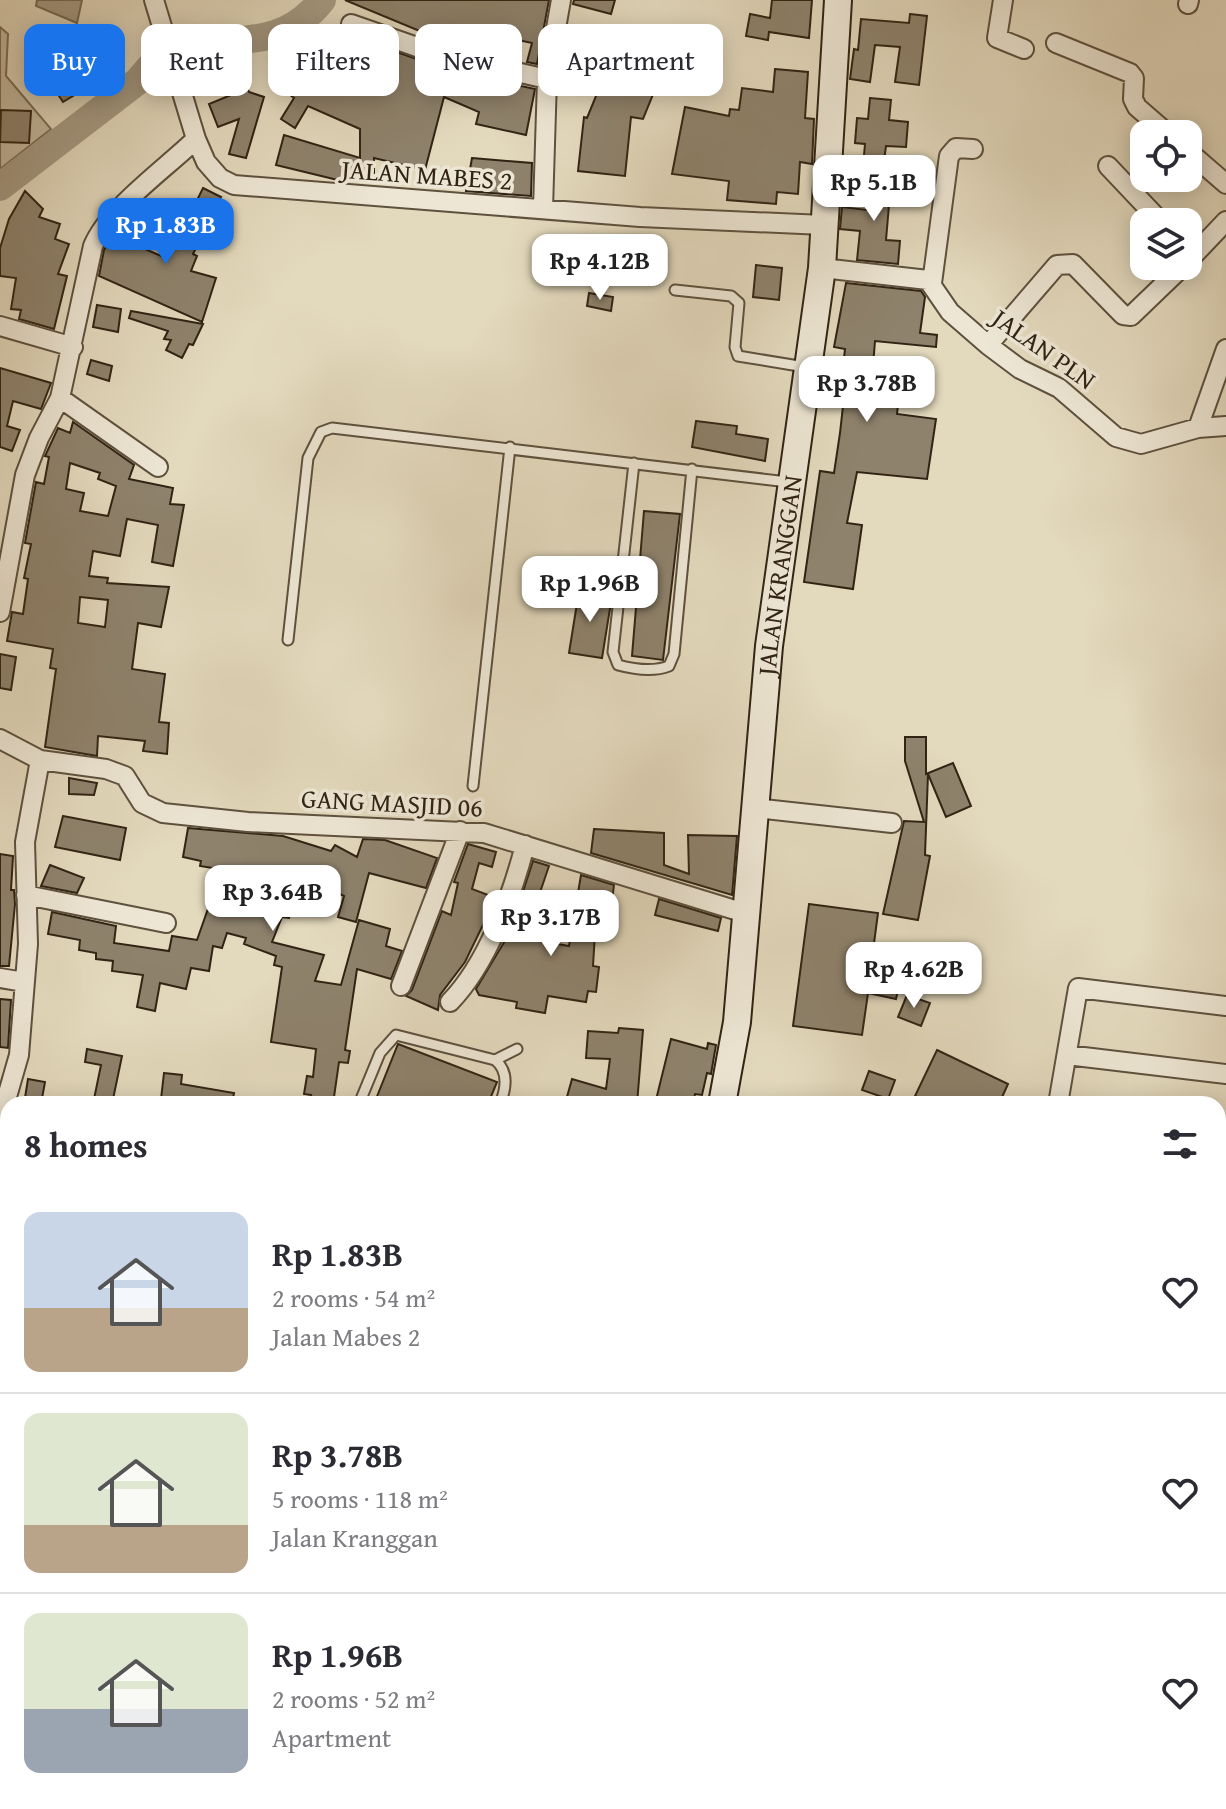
<!DOCTYPE html>
<html lang="en">
<head>
<meta charset="utf-8">
<style>
  body { margin:0; font-family:"Gentium Book Plus",serif; background:#f7f7f7; color:#2b2b33; height:100vh; display:flex; flex-direction:column; font-size:30px; white-space:nowrap }
  * { box-sizing:border-box; margin:0 }
  p { font-size:26px; color:#7c7c81 }
  .icon { flex:none; width:44px; height:44px; fill:none; stroke:currentColor; stroke-width:2; stroke-linecap:round; stroke-linejoin:round }
  .map { position:relative; flex:1; overflow:hidden }
  .drawer { position:absolute; left:0px; top:1096px; width:1226px; height:714px; display:flex; flex-direction:column; background:#fff; border-radius:24px 24px 0 0; box-shadow:0 4px 20px #0003 }
  .drawer>* { flex:none }
  .guide { position:absolute; left:24px; top:24px; width:800px; height:72px; display:flex; gap:16px }
  .buttons { position:absolute; left:1130px; top:120px; display:grid; gap:16px }
  .buttons a { display:grid; place-items:center; width:72px; height:72px; border-radius:16px; background:#fff; box-shadow:0 4px 20px #0003; font-size:40px }
  .price { position:absolute; translate:-50% -68px; padding:0 18px; border-radius:16px; background:#fff; color:#222; font-size:26px; line-height:52px; filter:drop-shadow(0 2px 4px #0008) }
  .price::after { content:''; position:absolute; left:50%; top:48px; width:24px; height:18px; margin-left:-12px; background:inherit; clip-path:polygon(0 0,100% 0,50% 100%) }
  .price.on { background:#1a73e8; color:#fff }
  ul { padding:0; list-style:none }
  li { display:flex; align-items:center; gap:24px; height:200px; padding:0 24px }
  li+li { border-top:2px solid #e1e1e2 }
  li span { display:grid; place-items:center; flex:none; width:224px; height:160px; border-radius:16px; color:#555 }
  li>.icon { margin-inline-start:auto }
  span .icon { width:96px; height:96px; fill:#fffc; stroke-width:1 }
  li b { font-size:34px }
  h2 { display:flex; justify-content:space-between; align-items:center; height:96px; padding:0 24px; font-size:34px }
  .pill { padding:0 28px; border-radius:16px; background:#fff; box-shadow:0 4px 20px #0003; font-size:28px; line-height:72px }
  .pill.on { background:#1a73e8; color:#fff }
  .map>svg:first-child { display:block }
  .green { fill:#c5baa0; stroke:#7b6f5a; stroke-width:2 }
  .water { fill:#a69b84; stroke:#776b57; stroke-width:2 }
  .lines { fill:none; stroke-linecap:round; stroke-linejoin:round }
  .river { stroke:#a69b84; stroke-width:28 }
  .building { fill:#8e826c; stroke:#312414; stroke-width:2; fill-rule:evenodd }
  .service-casing { stroke:#5e513e; stroke-width:13 }
  .minor-casing { stroke:#5e513e; stroke-width:22 }
  .secondary-casing { stroke:#312414; stroke-width:30 }
  .service { stroke:#ede6d4; stroke-width:9 }
  .minor { stroke:#ede6d4; stroke-width:18 }
  .secondary { stroke:#ede6d4; stroke-width:26 }
  .labels { text-anchor:middle; stroke-width:7; stroke-linejoin:round; paint-order:stroke }
  .street-label { font-size:26px; fill:#312414; stroke:#ede6d4 }
</style>
</head>
<body>
<div class="map">
<svg width="1226" height="1809" viewBox="0 0 1226 1809">
  <rect width="100%" height="100%" fill="#e3d9bd"/>
  <filter id="stains"><feTurbulence type="fractalNoise" baseFrequency=".0025" numOctaves="4"/><feColorMatrix values="0 0 0 0 .2 0 0 0 0 .09 0 0 0 0 .02 0 0 0 .5 -.17"/></filter>
  <radialGradient id="worn" r=".72"><stop offset=".6" stop-color="#630" stop-opacity="0"/><stop offset="1" stop-color="#630" stop-opacity=".3"/></radialGradient>
  <path class="green" d="M0 27 8 34 6 76 51 129 0 169Z"/>
  <path class="water" d="M37 0H82L77 23 36 6Z"/>
  <g class="lines">
    <path class="river" d="M186 43C241 37 283 49 322 0
      M0 187 138 81 164 51"/>
  </g>
  <path class="building" d="M345 0H549L537 64 527 62 532 43 495 35 494 39 453 26 446 42Z
    M574 0H615L611 14 573 4Z
    M772 0H812L809 38 769 32 768 40 746 36 750 14 770 18Z
    M910 14 927 16 919 85 895 82 900 47 875 45 870 82 850 79 854 49 858 50 861 19 909 23Z
    M345 34 454 72 535 89 526 135 476 124 479 112 444 97 425 170 374 158V173H348L346 182 276 165 284 135 360 158V129L308 106 295 128 281 119 294 98 284 90 293 77 302 68 313 75 325 55 330 59Z
    M619 40 670 53 643 119 631 117 625 176 578 171 584 117 587 118Z
    M79 62 93 84 63 102 49 81Z
    M775 69 808 72 805 118 814 119 812 164 800 162 798 194 777 192 776 204 727 200 729 181 672 174 685 107 729 116 730 109 739 110 742 88 773 92Z
    M241 71 249 92 264 97 246 158 229 154 239 119 218 127 209 104 236 93 229 76Z
    M870 98 891 100 889 120 908 122 906 147 886 146 883 169 863 167 865 144 855 143 857 118 868 119Z
    M1 110 31 111 29 143 0 142Z
    M472 158 532 163 531 196 466 191Z
    M873 175 898 179 893 206 889 205 886 240 900 241 898 264 857 260 860 231 840 229 842 207 867 210Z
    M203 188 221 197 193 254 197 256 191 271 216 278 202 322 99 276 104 250 113 235 168 259Z
    M25 191 43 209 39 217 60 224 55 239 69 244 58 274 67 276 54 329 19 319 21 310 11 309 16 278 0 276V248L9 219Z
    M756 265 782 268 779 300 753 297Z
    M846 283 921 291 925 297 920 333 937 335 936 347 875 341 873 366 902 370 897 414 936 419 927 479 857 472 847 523 862 525 853 589 804 582 820 471 834 473 840 433 843 406 827 403 830 380 847 383 850 359 844 358 845 349 834 347Z
    M589 293 613 297 611 311 587 306Z
    M97 305 121 309 118 332 93 327Z
    M131 311 203 324 193 345 189 344 182 358 166 350 171 340 164 339 168 331 129 318Z
    M91 360 112 366 109 381 87 374Z
    M0 368 51 383 41 409 13 401 7 426 20 430 12 451 0 447Z
    M696 421 737 426 736 434 768 439 765 461 692 447Z
    M73 422 134 465 129 479 173 488 170 504 184 505 173 566 152 562 158 525 127 519 120 556 93 551 89 576 108 578 107 583 169 587 161 627 138 623 132 669 165 674 159 722 169 723 167 754 143 751 145 741 98 736 97 756 45 747 56 669 50 668 53 649 7 641 12 612 23 614 28 579 24 578 31 544 25 543 36 482 44 484 49 457 45 456 58 428 70 433ZM70 463 100 473 98 479 116 486 108 516 80 511 84 493 66 489ZM80 597 108 600 105 627 78 623Z
    M644 511 680 514 663 660 632 656Z
    M579 591 612 596 602 658 569 653Z
    M0 654 16 657 11 690 0 688Z
    M905 737H926V774L953 763 971 806 946 817 928 774 925 855 930 856 918 920 883 914 904 821 924 822 905 761Z
    M69 778 97 783 94 795 69 794Z
    M63 816 126 828 120 860 55 847Z
    M188 828 283 836 331 851 335 845 357 857 363 839 385 840 437 858 426 888 369 873 356 922 338 917 344 896 299 874 289 918 282 917 272 942 324 955 315 981 341 985 359 920 390 929 386 946 402 951 391 979 357 969 345 1050 350 1051 348 1063 339 1062 333 1104H313L311 1095 304 1094 307 1076 313 1077 316 1049 271 1042 282 967 274 965 276 956 244 944 246 938 227 933 222 948 213 946 209 971 191 968 186 989 160 983 155 1011 137 1007 143 975 112 971 113 961 96 959V953L79 950 80 940 48 934 52 912 116 926 114 943 169 951 172 936 197 940 209 906 213 907 225 870 200 866 201 861 183 857Z
    M594 829 664 833V865L689 874 688 835 737 836 732 895 591 853Z
    M468 844 496 852 492 867 479 863 472 889 496 898 465 962 440 995 438 1010 406 996 412 990 442 911 451 915 458 883 454 882Z
    M0 854 13 856 11 890H14L15 904 9 966H0Z
    M533 861 549 866 534 910 519 904Z
    M50 865 84 878 77 893 41 886Z
    M581 875 614 885 611 909 603 908 601 934 595 933 593 966 599 967 596 992 588 991 586 1002 548 996 545 1013 516 1008 517 1002 479 995 476 989 512 929 534 940 569 946Z
    M659 899 721 918 718 931 655 915Z
    M809 904 878 913 869 981 899 986 896 999 868 993 862 1035 793 1026Z
    M907 995 930 1003 921 1026 898 1017Z
    M0 999 11 1000 8 1048 0 1047Z
    M619 1028 643 1030 637 1104H565L572 1079 606 1089 610 1059 586 1058 588 1031 618 1033Z
    M671 1039 707 1049 708 1043 716 1045 711 1074 707 1073 702 1095 695 1094 693 1104H655Z
    M398 1044 497 1082 488 1104H374Z
    M87 1049 122 1056 112 1104H93L101 1065 85 1062Z
    M937 1050 1008 1084 999 1104H934L915 1096Z
    M869 1071 895 1080 888 1099 862 1090Z
    M164 1073 182 1075 181 1084 234 1093 232 1104 161 1099Z
    M28 1079 45 1082 41 1104H24Z"/>
  <g class="lines">
    <g class="service-casing">
      <path id="service" d="M675 290 731 296 739 303 735 347 738 356 805 367
        M634 463 613 652 618 665C633 669 654 672 669 666L674 654 692 469
        M288 640 308 458 321 432 332 428 788 482
        M473 786 510 447
        M495 1060C509 1071 506 1089 500 1104
        M359 1104 380 1053 396 1035 495 1060 517 1049"/>
    </g>
    <g class="minor-casing">
      <path id="minor" d="M154 0 196 139 206 162 220 178 234 185 640 217 824 225
        M1003 0 997 38 1024 49
        M1188 4 1189 0
        M351 24 437 54 547 79
        M1056 43 1130 73 1134 78 1133 99 1137 107 1168 134
        M1188 151 1226 184
        M1108 166 1161 222
        M543 209 547 79 561 0
        M1188 261 1226 221
        M822 268 928 280 950 312 988 345 1020 369 1059 388 1116 437 1141 444 1198 428 1226 426
        M932 283 949 156 956 148 973 149
        M0 326 73 347
        M988 345 1057 265 1073 264 1123 315 1131 316 1183 266
        M60 398 158 467
        M1198 428 1226 349
        M0 612 25 475 39 438 60 398 93 246C109 208 165 169 196 139
        M0 739 40 760 106 769 125 776 142 803 163 813 248 822 484 833 748 914
        M755 808 892 823
        M26 895 166 923
        M0 978 24 982
        M401 986 460 831
        M450 1002C487 964 512 896 525 845
        M1067 1055 1226 1074
        M1058 1104 1078 988 1226 1006
        M0 1121 19 1055 28 944 25 842 40 760
        M0 1246 8 1248
        M0 1317 8 1319
        M1218 1376H1226
        M1218 1618 1225 1620 1226 1616
        M644 1802 665 1809
        M811 1802 836 1809
        M63 1809 66 1802
        M405 1809 407 1802
        M762 1809 764 1802"/>
    </g>
    <g class="secondary-casing">
      <g id="secondary">
        <path id="s1" d="M722 1104 737 1022 769 646 822 268 838 0"/>
        <path d="M585 1809 587 1802"/>
      </g>
    </g>
    <use href="#service" class="service"/>
    <use href="#minor" class="minor"/>
    <use href="#secondary" class="secondary"/>
  </g>
  <g class="labels">
    <g class="street-label">
      <text transform="translate(427 175) rotate(4)" y="9">JALAN MABES 2</text>
      <text transform="translate(1044 349) rotate(35)" y="9">JALAN PLN</text>
      <text dy="9" stroke="none"><textPath href="#s1" startOffset="532">JALAN KRANGGAN</textPath></text>
      <text transform="translate(392 803) rotate(3)" y="9">GANG MASJID 06</text>
    </g>
  </g>
  <rect width="100%" height="100%" filter="url(#stains)"/>
  <rect width="100%" height="100%" fill="url(#worn)"/>
</svg>
<div class="buttons">
<a><svg class="icon" aria-label="locate" viewBox="0 0 24 24"><circle cx="12" cy="12" r="6"/><path d="M12 2v4M12 18v4M2 12h4M18 12h4"/></svg></a>
<a><svg class="icon" aria-label="layers" viewBox="0 0 24 24"><path d="M12 4l9 5-9 5-9-5zM3 14l9 5 9-5"/></svg></a>
</div>
<b class="price" style="left:874px;top:223px">Rp 5.1B</b>
<b class="price on" style="left:166px;top:266px">Rp 1.83B</b>
<b class="price" style="left:600px;top:302px">Rp 4.12B</b>
<b class="price" style="left:867px;top:424px">Rp 3.78B</b>
<b class="price" style="left:590px;top:624px">Rp 1.96B</b>
<b class="price" style="left:273px;top:933px">Rp 3.64B</b>
<b class="price" style="left:551px;top:958px">Rp 3.17B</b>
<b class="price" style="left:914px;top:1010px">Rp 4.62B</b>
<div class="guide">
<a class="pill on">Buy</a>
<a class="pill">Rent</a>
<a class="pill">Filters</a>
<a class="pill">New</a>
<a class="pill">Apartment</a>
</div>
<section class="drawer">
<h2>8 homes<svg class="icon" aria-label="filters" viewBox="0 0 24 24"><path d="M4 7h16M4 17h16"/><circle cx="9" cy="7" r="2"/><circle cx="15" cy="17" r="2"/></svg></h2>
<ul>
<li><span style="background:linear-gradient(#c9d6e8 60%,#b9a48a 0)"><svg class="icon" aria-label="home" viewBox="0 0 24 24"><path d="M3 11l9-7 9 7M6 9v11h12V9"/></svg></span><div><b>Rp 1.83B</b><p>2 rooms · 54 m²</p><p>Jalan Mabes 2</p></div><svg class="icon" aria-label="heart" viewBox="0 0 24 24"><path d="M12 20l-8-8c-3-5 5-10 8-4 3-6 11-1 8 4z"/></svg></li>
<li><span style="background:linear-gradient(#dfe7d0 70%,#b9a48a 0)"><svg class="icon" aria-label="home" viewBox="0 0 24 24"><path d="M3 11l9-7 9 7M6 9v11h12V9"/></svg></span><div><b>Rp 3.78B</b><p>5 rooms · 118 m²</p><p>Jalan Kranggan</p></div><svg class="icon" aria-label="heart" viewBox="0 0 24 24"><path d="M12 20l-8-8c-3-5 5-10 8-4 3-6 11-1 8 4z"/></svg></li>
<li><span style="background:linear-gradient(#dfe7d0 60%,#9aa5b1 0)"><svg class="icon" aria-label="home" viewBox="0 0 24 24"><path d="M3 11l9-7 9 7M6 9v11h12V9"/></svg></span><div><b>Rp 1.96B</b><p>2 rooms · 52 m²</p><p>Apartment</p></div><svg class="icon" aria-label="heart" viewBox="0 0 24 24"><path d="M12 20l-8-8c-3-5 5-10 8-4 3-6 11-1 8 4z"/></svg></li>
</ul>
</section>
</div>
</body>
</html>
